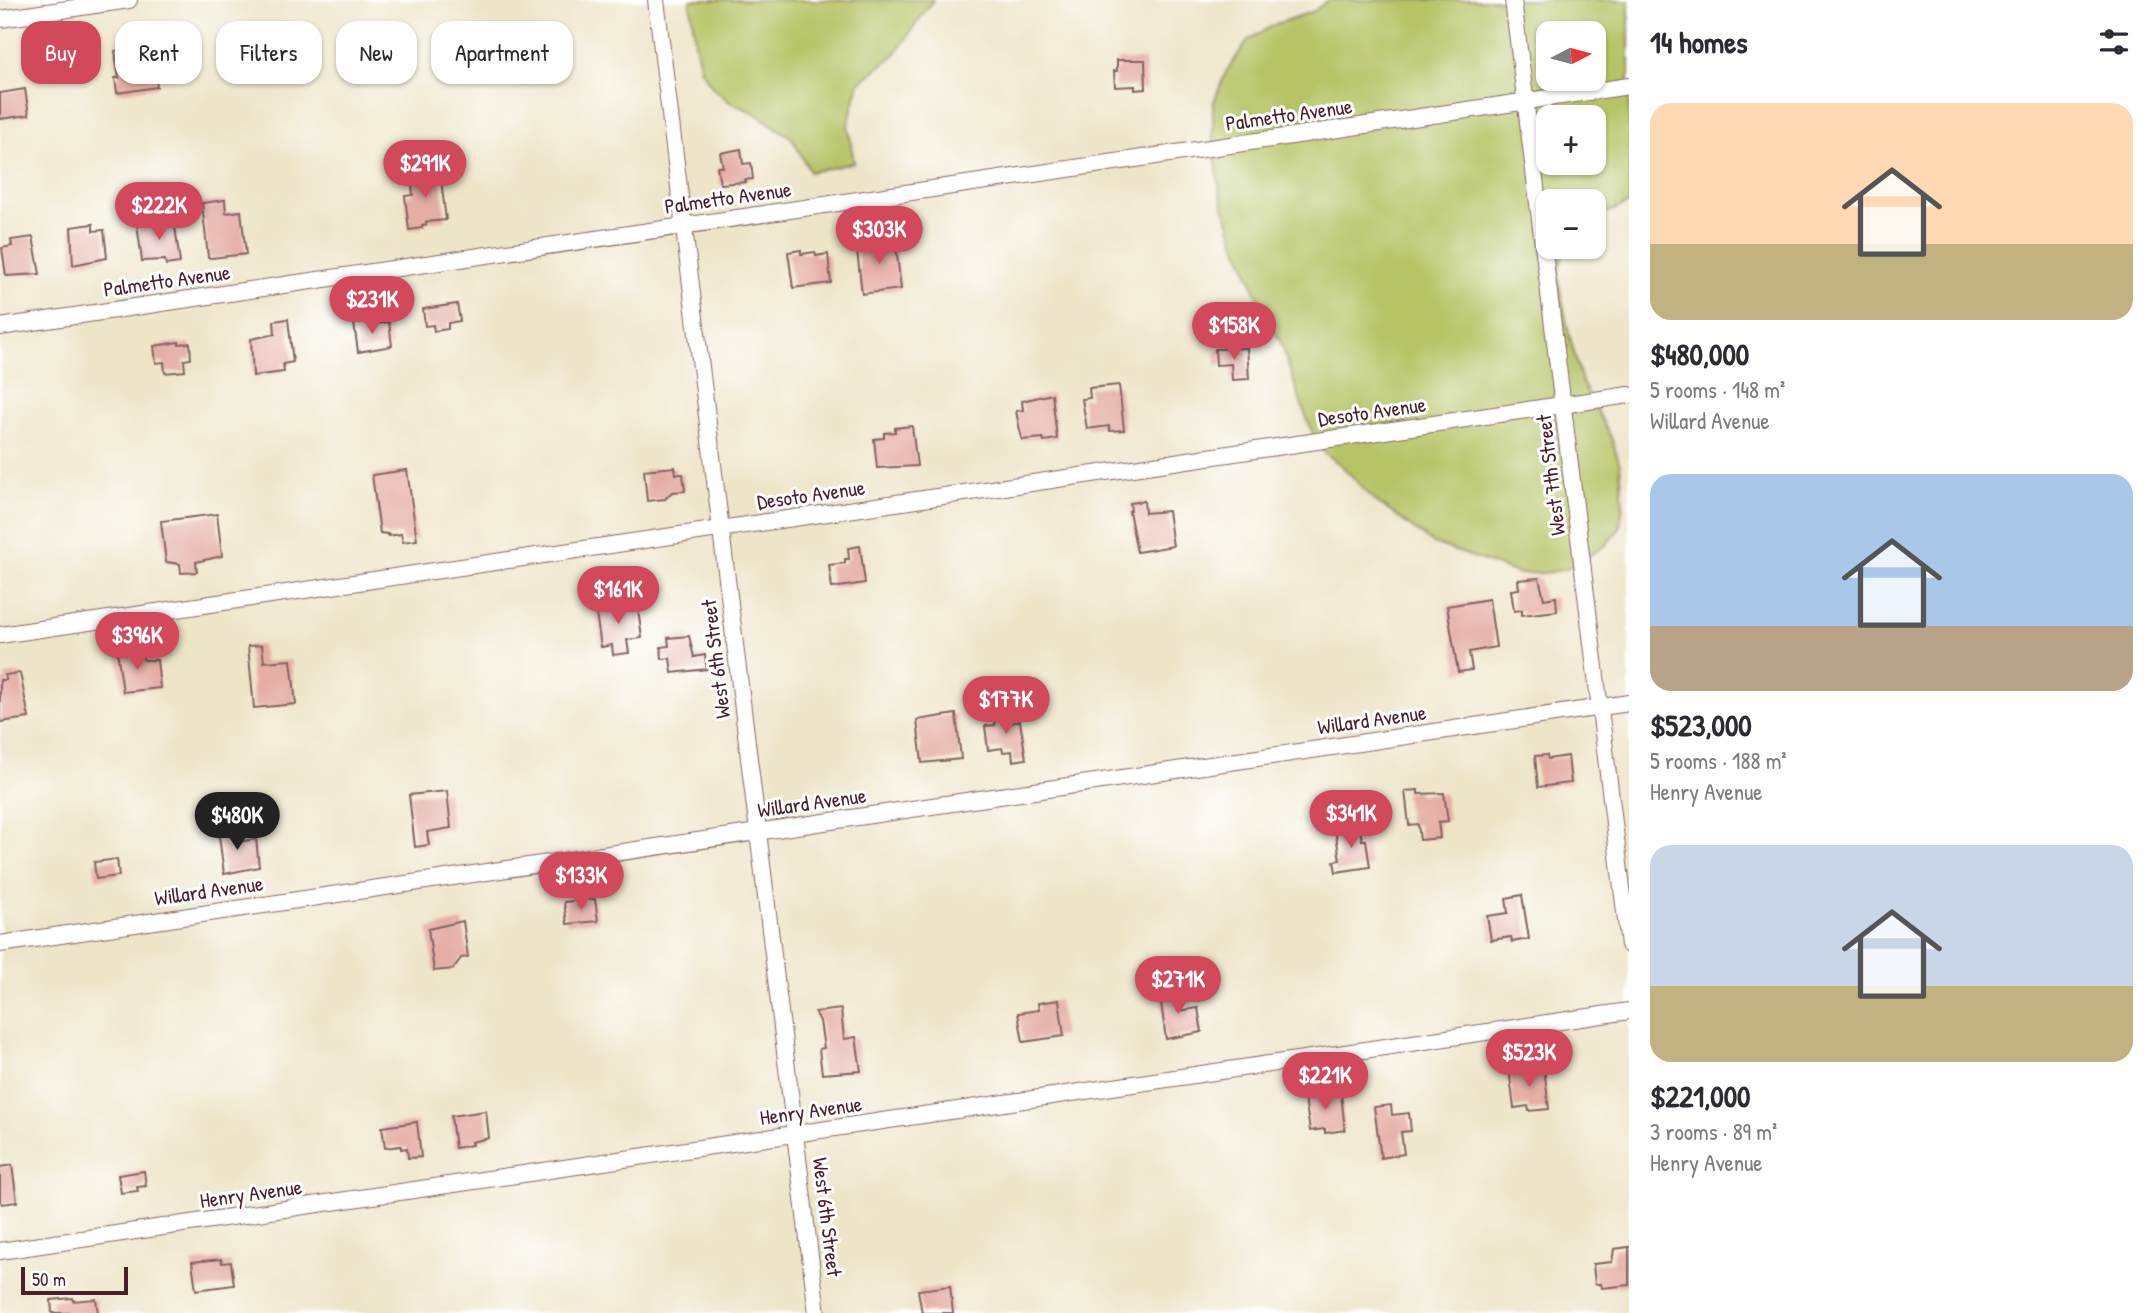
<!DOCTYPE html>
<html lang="en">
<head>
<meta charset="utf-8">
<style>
  body { margin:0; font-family:"Patrick Hand",sans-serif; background:#f7f7f7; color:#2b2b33; height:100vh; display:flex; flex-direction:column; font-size:26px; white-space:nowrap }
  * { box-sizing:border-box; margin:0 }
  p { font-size:23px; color:#7c7c81 }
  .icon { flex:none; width:38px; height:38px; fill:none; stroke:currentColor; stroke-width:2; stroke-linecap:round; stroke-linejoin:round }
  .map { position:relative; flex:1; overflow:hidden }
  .drawer { display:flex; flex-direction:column; background:#fff; width:525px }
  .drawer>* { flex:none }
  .hud { position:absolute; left:21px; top:21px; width:665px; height:63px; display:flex; gap:14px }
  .needle { width:46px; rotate:84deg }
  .buttons { position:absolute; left:1536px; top:21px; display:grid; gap:14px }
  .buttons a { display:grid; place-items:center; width:70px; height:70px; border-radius:14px; background:#fff; box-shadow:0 2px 5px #0004; font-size:35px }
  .scale { position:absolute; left:21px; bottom:18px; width:107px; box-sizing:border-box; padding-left:7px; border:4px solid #4a1f2b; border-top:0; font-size:19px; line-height:24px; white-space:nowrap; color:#4a1f2b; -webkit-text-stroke:5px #fff; paint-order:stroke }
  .price { position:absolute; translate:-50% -60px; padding:0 16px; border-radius:24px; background:#d1495b; color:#fff; font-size:23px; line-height:46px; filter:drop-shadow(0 2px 4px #0008) }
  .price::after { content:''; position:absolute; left:50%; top:42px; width:21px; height:16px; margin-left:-10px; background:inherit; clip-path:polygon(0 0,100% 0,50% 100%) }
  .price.selected { background:#222; color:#fff }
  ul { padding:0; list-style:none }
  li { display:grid; align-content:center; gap:14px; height:371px; padding:0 21px }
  li span { display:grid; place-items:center; height:217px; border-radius:21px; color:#555 }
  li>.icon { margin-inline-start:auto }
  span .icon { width:126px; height:126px; fill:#fffc; stroke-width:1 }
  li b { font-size:30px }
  h2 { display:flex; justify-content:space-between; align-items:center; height:84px; padding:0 21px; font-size:30px }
  .tag { padding:0 24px; border-radius:21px; background:#fff; box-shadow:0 2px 5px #0004; font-size:24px; line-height:63px }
  .tag.selected { background:#d1495b; color:#fff }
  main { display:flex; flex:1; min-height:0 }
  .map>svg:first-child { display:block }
  .green { fill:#b6c466; stroke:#807248; stroke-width:2; fill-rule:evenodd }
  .building { fill:#e5ada4 }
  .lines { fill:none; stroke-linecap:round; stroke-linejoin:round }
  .street-casing { stroke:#836462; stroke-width:18 }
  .street { stroke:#fff; stroke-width:16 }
  .labels { text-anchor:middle; stroke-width:6; stroke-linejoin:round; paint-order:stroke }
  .street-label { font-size:21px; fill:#4a1f2b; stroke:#fff }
</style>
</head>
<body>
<main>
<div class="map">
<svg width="1629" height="1313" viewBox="0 0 1629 1313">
  <rect width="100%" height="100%" fill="#fff"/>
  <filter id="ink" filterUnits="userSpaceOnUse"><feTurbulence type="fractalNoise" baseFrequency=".0143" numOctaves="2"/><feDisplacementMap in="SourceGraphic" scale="14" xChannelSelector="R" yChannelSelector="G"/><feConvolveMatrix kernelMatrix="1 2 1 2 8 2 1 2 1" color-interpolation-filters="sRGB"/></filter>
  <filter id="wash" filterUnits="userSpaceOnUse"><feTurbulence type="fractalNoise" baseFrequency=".00686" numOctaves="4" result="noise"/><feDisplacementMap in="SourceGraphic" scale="28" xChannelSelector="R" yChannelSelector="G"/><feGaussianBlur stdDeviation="1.57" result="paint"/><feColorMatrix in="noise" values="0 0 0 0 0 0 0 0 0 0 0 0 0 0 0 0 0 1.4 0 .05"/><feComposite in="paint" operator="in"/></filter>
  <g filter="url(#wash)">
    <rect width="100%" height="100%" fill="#eee5c9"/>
    <path class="green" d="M690 0H933L895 54 859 83 848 125 854 163 810 172 792 138 753 112 731 103 714 89 701 70 696 48Z
      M1328 0H1629V203L1594 219V201H1549V247H1565L1559 271 1560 288 1569 334 1582 382 1611 437 1620 465 1623 504 1620 528 1605 546 1567 569 1545 573 1520 574 1433 543 1373 499 1343 467 1318 447 1301 403 1281 343 1264 312 1234 238 1220 194 1213 137V104L1226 72 1248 40 1276 24 1314 11ZM1549 33H1594V79H1549ZM1549 117H1594V163H1549Z"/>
    <g id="blocks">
      <path class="building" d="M150 37 157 87 117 93 115 78H119L115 51 137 46 136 39Z
        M1117 60H1145L1146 89 1135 90V86L1115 87 1114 71H1117Z
        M25 89 29 115 0 119V93Z
        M741 149 743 164 751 163 753 179 745 180 746 182 720 184 717 167H723L720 153Z
        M440 171 446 220 426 222V225H422V228L409 230 405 196 413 195 411 175Z
        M225 200 226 213 241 211 246 254 211 258 208 257 202 203Z
        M174 219 180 263 166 265 165 260 142 261 137 224Z
        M93 224V231L104 230 107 258 73 265 71 227Z
        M881 233 882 240 895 238 901 289 862 294 857 250 869 249 867 242Z
        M33 237 40 274 6 276 2 248 12 246 11 240Z
        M801 250V254L815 252 816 256 828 254 831 283 793 288 788 252Z
        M457 304 460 321 448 323V329L434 331 433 325 425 326 423 309Z
        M288 319 293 362 283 364 284 372 253 376 251 339 275 334 274 321Z
        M369 321 370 325 389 322 392 346 358 352 354 323Z
        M179 342V344L190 343 191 359 184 360 185 371 165 373 164 362 156 363 154 346Z
        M1247 348 1249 379 1232 380 1231 364 1216 365 1215 349Z
        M1119 385 1124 430 1110 431 1109 426 1087 429 1082 399 1090 398 1089 388Z
        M1052 394 1057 439 1044 441 1043 438 1022 440 1016 411 1023 410 1022 401Z
        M912 426 917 466 877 468 874 439 884 438V433L895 432V428Z
        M675 467 676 474H683L685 491 672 492 665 499 647 501 644 470Z
        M407 470 417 540 403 542 401 534 388 536V534L380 533 372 475Z
        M1144 501 1145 513 1168 511 1173 546 1137 552 1129 511H1131L1130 503Z
        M217 514 222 556 196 562 197 572 181 573 180 564 166 562 161 521Z
        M860 546 865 583 832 588 829 565 845 563V559H849L848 548Z
        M1539 578 1544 599 1556 597 1557 611 1522 615V610L1514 611 1511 590 1519 589 1518 580Z
        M1489 599 1496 647 1469 652 1472 670 1458 672 1447 606Z
        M637 602 642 638 627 640 629 653 613 655 612 645 601 647 595 606Z
        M689 636 694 657 705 655 707 669 672 673 670 658 662 659 661 647 669 646 668 638Z
        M262 645 264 662 291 660 296 704 254 708 248 646Z
        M131 648 132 658 143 657 144 660H157L160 688 123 692 117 650Z
        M20 673 29 718 0 722V680H6L5 675Z
        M1004 710 1006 724 1020 721 1026 759 1013 761 1012 751 1003 752 1002 748 988 750 985 726 995 725 993 711Z
        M956 714 961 759 922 763 917 720Z
        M1547 755 1548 759 1568 756 1571 783 1538 787 1535 756Z
        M1418 790V794L1444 793 1448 821 1438 822 1440 838 1420 840 1418 824 1409 825 1405 791Z
        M447 791 451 828 427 832 429 845 415 847 409 795Z
        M1352 822 1358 830H1360L1362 840H1366L1370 867 1336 872 1334 861 1340 860 1334 823 1346 836Z
        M230 827 231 834 236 833 238 842 256 839 259 867 224 874 218 828Z
        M117 859 119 876 96 879 94 862Z
        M1522 895 1529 939 1512 942 1511 937 1491 940 1487 916 1508 913 1506 898Z
        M595 899 598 921 567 924 564 902Z
        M463 921 468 957 461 958 453 969 434 971 428 929Z
        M1175 986 1178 1011 1198 1008 1202 1032 1166 1039 1159 988Z
        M1059 1000 1064 1036 1023 1042 1018 1013 1039 1010 1038 1003Z
        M841 1009 844 1039 856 1037 861 1071 822 1074 819 1049 824 1048 820 1021 815 1012Z
        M1523 1068V1070L1544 1068 1549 1109 1529 1111 1528 1106 1514 1108 1509 1069Z
        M1317 1090 1318 1094H1323L1324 1097 1341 1094 1345 1130 1325 1133V1129L1310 1131 1304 1092Z
        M1391 1105 1392 1115 1409 1113 1411 1131 1401 1132 1404 1154 1381 1158 1374 1107Z
        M486 1111 489 1138 471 1142 472 1145 455 1148 451 1116Z
        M417 1122 421 1157 408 1158 407 1148 401 1149V1146L385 1148 382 1127Z
        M12 1165 17 1202 2 1204 0 1200V1167Z
        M144 1171 146 1186 137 1187 138 1191 121 1193 118 1175Z
        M1629 1247V1285L1602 1288 1601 1284H1595L1593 1264 1612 1262 1614 1249Z
        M221 1259 222 1263 231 1262 234 1285 196 1290 192 1262Z
        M950 1286 953 1313H922L918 1290Z
        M73 1298V1301L96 1299 98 1313H52L51 1300Z"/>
    </g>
  </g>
  <g filter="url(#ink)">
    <use href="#blocks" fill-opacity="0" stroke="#836462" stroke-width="2"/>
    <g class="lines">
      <g class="street-casing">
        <path id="street" d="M656 0 817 1313
          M1513 0 1629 945
          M0 19 129 0
          M0 327 1629 86
          M0 635 1629 395
          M0 944 1629 703
          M0 1251 1629 1011"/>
      </g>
      <use href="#street" class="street"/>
    </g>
  </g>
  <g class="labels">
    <g class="street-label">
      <text transform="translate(1289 115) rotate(-8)" y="7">Palmetto Avenue</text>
      <text transform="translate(728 198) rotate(-8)" y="7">Palmetto Avenue</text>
      <text transform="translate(167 281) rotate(-8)" y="7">Palmetto Avenue</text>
      <text transform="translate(1372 412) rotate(-8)" y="7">Desoto Avenue</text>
      <text transform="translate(1551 475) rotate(-97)" y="7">West 7th Street</text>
      <text transform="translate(811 495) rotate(-8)" y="7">Desoto Avenue</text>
      <text transform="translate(716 659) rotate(-97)" y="7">West 6th Street</text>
      <text transform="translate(1372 720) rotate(-8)" y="7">Willard Avenue</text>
      <text transform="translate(812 803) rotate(-8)" y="7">Willard Avenue</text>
      <text transform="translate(209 891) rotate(-8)" y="7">Willard Avenue</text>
      <text transform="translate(811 1111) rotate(-8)" y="7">Henry Avenue</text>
      <text transform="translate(251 1194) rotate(-8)" y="7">Henry Avenue</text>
      <text transform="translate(827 1217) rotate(83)" y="7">West 6th Street</text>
    </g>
  </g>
</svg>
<div class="buttons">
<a><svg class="needle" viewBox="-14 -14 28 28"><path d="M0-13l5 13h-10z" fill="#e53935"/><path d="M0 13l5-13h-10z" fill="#7c7c81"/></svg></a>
<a>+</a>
<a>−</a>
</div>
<div class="scale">50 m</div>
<b class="price" style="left:425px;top:200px">$291K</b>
<b class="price" style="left:159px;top:242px">$222K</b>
<b class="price" style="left:879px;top:266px">$303K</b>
<b class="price" style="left:372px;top:336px">$231K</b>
<b class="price" style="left:1234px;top:362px">$158K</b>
<b class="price" style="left:618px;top:626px">$161K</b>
<b class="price" style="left:137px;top:672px">$396K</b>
<b class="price" style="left:1006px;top:736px">$177K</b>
<b class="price" style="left:1351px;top:850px">$341K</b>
<b class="price selected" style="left:237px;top:852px">$480K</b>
<b class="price" style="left:581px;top:912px">$133K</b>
<b class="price" style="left:1178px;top:1016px">$271K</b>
<b class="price" style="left:1529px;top:1089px">$523K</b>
<b class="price" style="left:1325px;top:1112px">$221K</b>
<div class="hud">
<a class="tag selected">Buy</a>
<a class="tag">Rent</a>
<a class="tag">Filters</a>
<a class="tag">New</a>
<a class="tag">Apartment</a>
</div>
</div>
<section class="drawer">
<h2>14 homes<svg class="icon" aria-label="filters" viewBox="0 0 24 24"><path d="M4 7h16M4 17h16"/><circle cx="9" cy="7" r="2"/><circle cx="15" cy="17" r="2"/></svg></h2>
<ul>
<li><span style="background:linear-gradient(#ffd9b3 65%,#c2b280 0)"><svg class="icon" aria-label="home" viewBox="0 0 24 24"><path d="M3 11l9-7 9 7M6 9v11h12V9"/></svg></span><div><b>$480,000</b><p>5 rooms · 148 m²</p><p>Willard Avenue</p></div></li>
<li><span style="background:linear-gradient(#a9c7e8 70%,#b9a48a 0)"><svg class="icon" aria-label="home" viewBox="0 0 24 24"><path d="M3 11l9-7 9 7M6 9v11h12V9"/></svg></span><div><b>$523,000</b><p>5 rooms · 188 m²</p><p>Henry Avenue</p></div></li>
<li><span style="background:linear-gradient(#c9d6e8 65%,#c2b280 0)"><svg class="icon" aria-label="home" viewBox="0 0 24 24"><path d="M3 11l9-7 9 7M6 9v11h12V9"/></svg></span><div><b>$221,000</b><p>3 rooms · 89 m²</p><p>Henry Avenue</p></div></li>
</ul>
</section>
</main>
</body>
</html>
